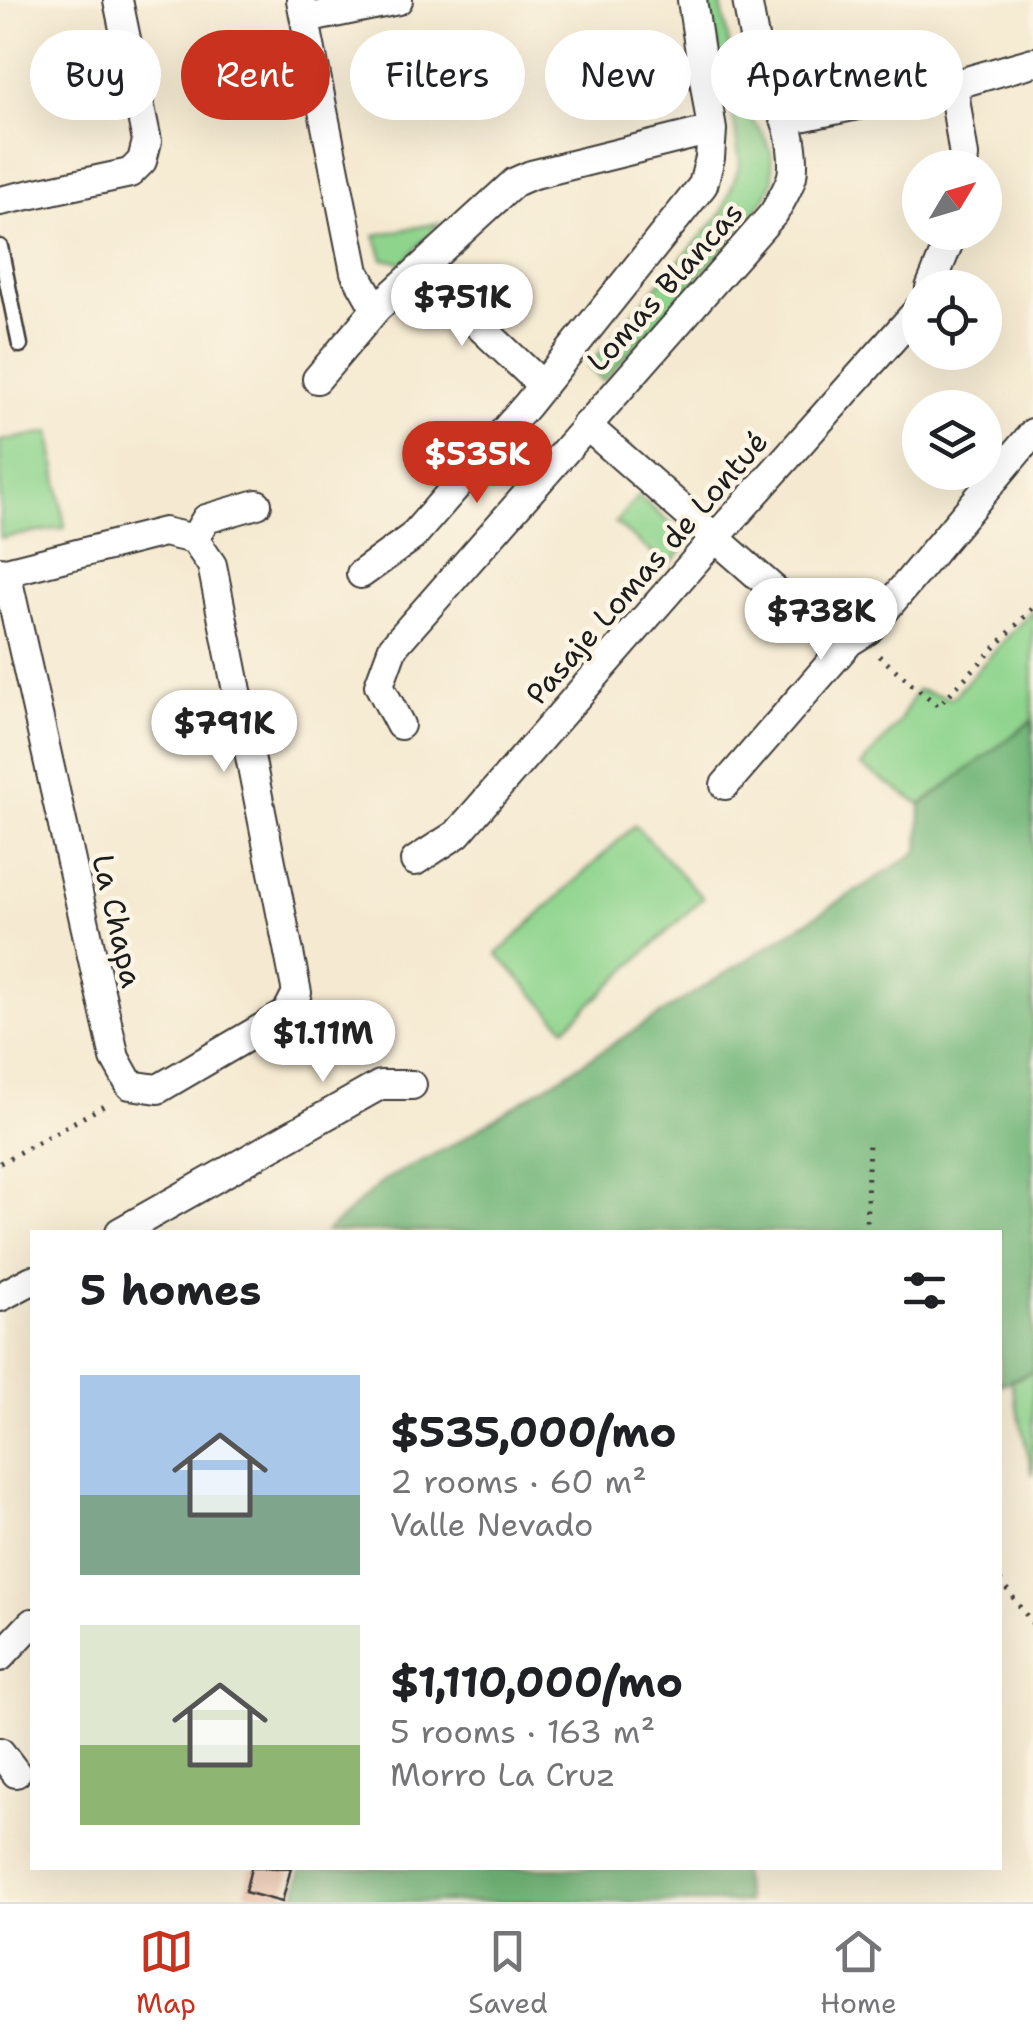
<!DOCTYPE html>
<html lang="en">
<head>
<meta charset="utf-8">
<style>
  body { margin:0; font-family:"Shantell Sans",sans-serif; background:#f2f2f2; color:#202124; height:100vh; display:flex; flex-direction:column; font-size:38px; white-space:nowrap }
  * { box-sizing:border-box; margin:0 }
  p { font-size:32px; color:#757577 }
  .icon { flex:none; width:55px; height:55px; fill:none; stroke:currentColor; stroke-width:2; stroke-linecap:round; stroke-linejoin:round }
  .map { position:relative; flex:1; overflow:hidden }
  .side { position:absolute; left:30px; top:1230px; width:972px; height:640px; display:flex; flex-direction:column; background:#fff; border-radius:0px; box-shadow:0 10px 40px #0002 }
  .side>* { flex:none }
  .hud { position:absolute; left:30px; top:30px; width:975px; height:90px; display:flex; gap:20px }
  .needle { width:65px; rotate:52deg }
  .tools { position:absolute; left:902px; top:150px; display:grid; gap:20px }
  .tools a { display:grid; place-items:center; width:100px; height:100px; border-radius:50%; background:#fff; box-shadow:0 10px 40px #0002; font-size:50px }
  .price { position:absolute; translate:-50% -85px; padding:0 22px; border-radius:35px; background:#fff; color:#222; font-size:32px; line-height:65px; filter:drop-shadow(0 2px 5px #0008) }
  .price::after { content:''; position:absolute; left:50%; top:60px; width:30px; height:22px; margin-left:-15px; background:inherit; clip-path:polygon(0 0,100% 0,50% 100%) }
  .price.current { background:#c8321e; color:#fff }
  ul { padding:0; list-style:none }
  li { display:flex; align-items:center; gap:30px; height:250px; padding:0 50px }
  li span { display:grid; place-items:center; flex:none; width:280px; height:200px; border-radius:0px; color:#555 }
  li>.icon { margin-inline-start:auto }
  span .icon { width:120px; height:120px; fill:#fffc; stroke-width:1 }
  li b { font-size:42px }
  h2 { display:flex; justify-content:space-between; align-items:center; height:120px; padding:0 50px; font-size:42px }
  .tag { padding:0 35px; border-radius:45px; background:#fff; box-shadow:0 10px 40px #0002; font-size:35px; line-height:90px }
  .tag.current { background:#c8321e; color:#fff }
  .tabs { display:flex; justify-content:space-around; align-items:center; height:140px; border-top:2px solid #e0e0e0; background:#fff; font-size:28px; color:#757577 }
  .tabs a { display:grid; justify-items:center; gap:5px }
  .tabs .current { color:#c8321e }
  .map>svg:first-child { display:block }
  .green { fill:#8ed48d; stroke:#557854; stroke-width:2.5 }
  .forest { fill:#72b678; stroke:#47694a; stroke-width:2.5 }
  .building { fill:#eab39b }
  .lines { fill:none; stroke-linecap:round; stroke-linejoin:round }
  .lane-casing { stroke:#3d3b37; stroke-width:19 }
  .street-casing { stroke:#3d3b37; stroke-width:32 }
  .path { stroke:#3d3b37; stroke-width:5; stroke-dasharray:2.5 8; stroke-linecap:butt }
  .lane { stroke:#fff; stroke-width:14 }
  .street { stroke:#fff; stroke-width:28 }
  .labels { text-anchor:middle; stroke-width:9; stroke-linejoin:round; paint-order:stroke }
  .street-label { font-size:30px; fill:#1c1c1c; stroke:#fcf5e5 }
</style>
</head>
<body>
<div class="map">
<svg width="1033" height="1902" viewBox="0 0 1033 1902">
  <rect width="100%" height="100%" fill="#fcf5e5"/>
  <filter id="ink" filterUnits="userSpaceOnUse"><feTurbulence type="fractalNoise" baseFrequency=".01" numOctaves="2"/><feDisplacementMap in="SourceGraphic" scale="20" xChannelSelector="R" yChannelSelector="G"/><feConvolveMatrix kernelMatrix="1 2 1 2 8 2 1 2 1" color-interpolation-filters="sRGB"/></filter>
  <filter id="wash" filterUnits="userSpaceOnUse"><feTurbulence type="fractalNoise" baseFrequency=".0048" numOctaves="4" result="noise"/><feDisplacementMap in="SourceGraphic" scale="40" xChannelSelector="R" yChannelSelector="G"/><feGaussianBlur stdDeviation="2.25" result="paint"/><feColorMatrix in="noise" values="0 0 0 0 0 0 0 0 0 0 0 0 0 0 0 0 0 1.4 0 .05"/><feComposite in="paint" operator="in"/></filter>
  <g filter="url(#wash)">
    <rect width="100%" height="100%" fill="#f5ead1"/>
    <path class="green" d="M707 0H720L743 111 762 132 771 152 773 180 766 197 727 245 603 381 588 367 630 316 722 213 740 164 735 127Z
      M439 223 403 263 383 259 375 235Z
      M50 432 65 528 0 538V441Z
      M638 496 682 533 686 546 668 566 615 523Z
      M1033 609V720L921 805 861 766 897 725 917 690 952 698Z
      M635 825 703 898 565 1028 497 954Z
      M1033 1371V1475L1011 1382Z"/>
    <path class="forest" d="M1033 720V1371L1000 1385V1232H326L384 1180 454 1144 919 851 921 805Z
      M302 1868H740L747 1902H294Z"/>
    <g id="blocks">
      <path class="building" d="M251 1868H291L282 1902 245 1892Z"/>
    </g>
  </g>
  <g filter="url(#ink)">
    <use href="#blocks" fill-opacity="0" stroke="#3d3b37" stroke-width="2.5"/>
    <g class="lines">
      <g class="lane-casing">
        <path id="lane" d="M0 247 20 345"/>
      </g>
      <g class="street-casing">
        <path id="street" d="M301 0 355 272 376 309
          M305 19 398 0
          M953 85 964 156 963 168
          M786 120 953 85 1033 62
          M0 201 130 173 142 161 147 141 118 0
          M421 271 542 385
          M930 288 953 232
          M317 379 376 309 515 182 531 175 712 130
          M586 425 825 634 849 642 868 630 1033 433
          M194 539 206 519 257 504
          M0 571 6 572 164 532 194 539
          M6 572 115 1058 130 1085 158 1089 286 1014 297 993 212 565 194 539
          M361 574 412 537 527 405 703 185 710 158 712 130 692 0
          M400 725 379 685 393 647 774 213C780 202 789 188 792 176 795 160 791 134 785 119 780 106 768 100 763 86L747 0
          M725 785 849 642
          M415 861 457 834 716 537 920 308
          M120 1232 380 1085H412
          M0 1297 32 1280
          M0 1657 32 1623
          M0 1752 16 1773"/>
      </g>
      <path class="path" d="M879 656 938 706 1033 608
        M0 1163 109 1103
        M866 1232 869 1140
        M1000 1580 1033 1624"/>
      <use href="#lane" class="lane"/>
      <use href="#street" class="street"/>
    </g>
  </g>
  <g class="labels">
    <g class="street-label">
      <text transform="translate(665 287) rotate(-48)" y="10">Lomas Blancas</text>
      <text transform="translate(647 568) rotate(-49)" y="10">Pasaje Lomas de Lontué</text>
      <text transform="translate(117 921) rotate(77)" y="10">La Chapa</text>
    </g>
  </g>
</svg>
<div class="tools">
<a><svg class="needle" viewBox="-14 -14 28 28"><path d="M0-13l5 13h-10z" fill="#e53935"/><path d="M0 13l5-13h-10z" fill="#757577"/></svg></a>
<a><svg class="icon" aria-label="locate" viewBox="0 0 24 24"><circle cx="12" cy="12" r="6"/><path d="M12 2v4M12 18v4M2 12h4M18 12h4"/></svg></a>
<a><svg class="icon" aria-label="layers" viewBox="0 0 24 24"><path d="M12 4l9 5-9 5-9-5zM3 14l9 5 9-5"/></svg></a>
</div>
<b class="price" style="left:462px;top:349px">$751K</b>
<b class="price current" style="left:477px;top:506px">$535K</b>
<b class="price" style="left:821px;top:663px">$738K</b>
<b class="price" style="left:224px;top:775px">$791K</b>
<b class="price" style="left:323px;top:1085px">$1.11M</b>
<div class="hud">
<a class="tag">Buy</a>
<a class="tag current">Rent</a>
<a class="tag">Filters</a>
<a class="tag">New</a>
<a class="tag">Apartment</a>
</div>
<section class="side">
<h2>5 homes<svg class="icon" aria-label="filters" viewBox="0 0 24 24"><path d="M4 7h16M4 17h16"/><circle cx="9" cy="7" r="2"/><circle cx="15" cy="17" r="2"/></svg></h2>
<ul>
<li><span style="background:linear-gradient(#a9c7e8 60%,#7fa58c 0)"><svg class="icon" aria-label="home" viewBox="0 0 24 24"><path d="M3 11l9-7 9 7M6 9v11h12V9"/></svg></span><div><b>$535,000/mo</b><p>2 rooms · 60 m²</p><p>Valle Nevado</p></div></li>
<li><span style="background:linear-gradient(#dfe7d0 60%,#8fb573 0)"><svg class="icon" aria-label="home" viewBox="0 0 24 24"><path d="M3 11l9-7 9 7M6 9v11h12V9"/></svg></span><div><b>$1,110,000/mo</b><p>5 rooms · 163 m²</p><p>Morro La Cruz</p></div></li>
</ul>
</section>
</div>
<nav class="tabs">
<a class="current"><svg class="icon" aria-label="map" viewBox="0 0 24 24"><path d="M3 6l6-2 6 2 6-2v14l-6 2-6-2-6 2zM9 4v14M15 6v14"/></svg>Map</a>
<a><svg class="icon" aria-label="saved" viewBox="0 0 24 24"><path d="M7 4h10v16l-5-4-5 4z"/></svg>Saved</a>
<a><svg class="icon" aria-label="home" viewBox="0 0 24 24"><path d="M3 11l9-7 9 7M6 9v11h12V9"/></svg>Home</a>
</nav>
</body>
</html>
